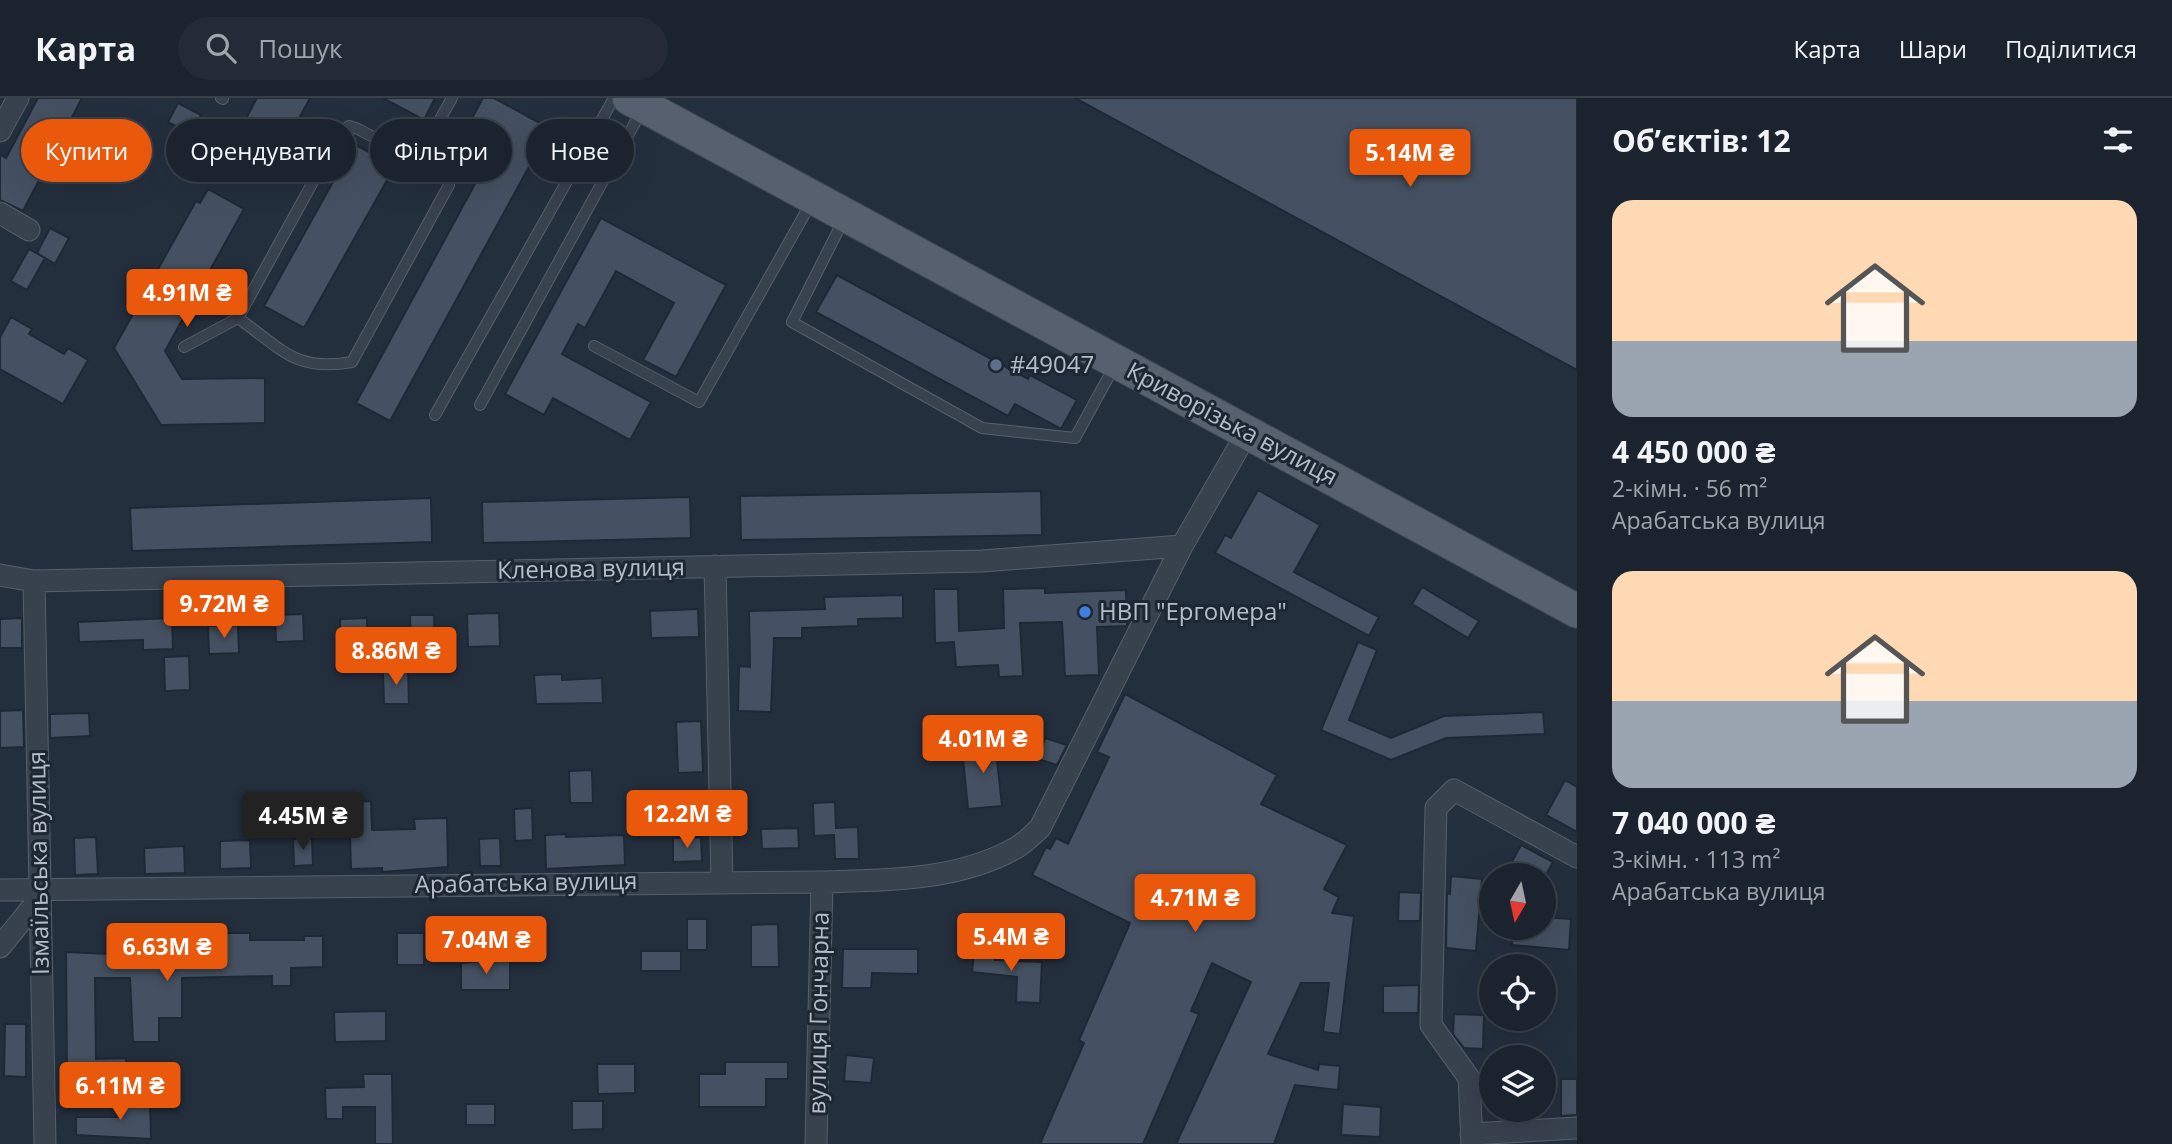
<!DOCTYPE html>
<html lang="uk">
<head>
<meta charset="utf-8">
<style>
  body { margin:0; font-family:"Open Sans",sans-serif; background:#242b36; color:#f1f3f6; height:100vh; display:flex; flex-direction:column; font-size:26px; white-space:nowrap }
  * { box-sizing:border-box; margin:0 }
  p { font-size:23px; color:#a0a4aa }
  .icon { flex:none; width:38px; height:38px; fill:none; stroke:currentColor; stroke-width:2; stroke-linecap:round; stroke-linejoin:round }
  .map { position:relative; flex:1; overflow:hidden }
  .details { display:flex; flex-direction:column; background:#1b232e; width:595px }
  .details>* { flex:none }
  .top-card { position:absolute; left:21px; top:21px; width:665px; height:63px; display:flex; gap:14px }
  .needle { width:46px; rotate:189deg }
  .controls { position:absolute; left:1479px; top:765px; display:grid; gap:14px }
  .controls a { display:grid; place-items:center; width:77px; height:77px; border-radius:50%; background:#1b232e; box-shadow:0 7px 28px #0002,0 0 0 2px #39404a; font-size:35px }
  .price { position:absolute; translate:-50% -60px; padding:0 16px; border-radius:7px; background:#ea580c; color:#fff; font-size:23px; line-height:46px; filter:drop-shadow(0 2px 4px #0008) }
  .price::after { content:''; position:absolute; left:50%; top:42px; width:21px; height:16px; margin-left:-10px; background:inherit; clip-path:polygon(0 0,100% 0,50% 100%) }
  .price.on { background:#222; color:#fff }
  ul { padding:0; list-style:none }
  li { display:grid; align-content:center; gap:14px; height:371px; padding:0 35px }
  li span { display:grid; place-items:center; height:217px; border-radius:21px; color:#555 }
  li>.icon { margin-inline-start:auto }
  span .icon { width:126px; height:126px; fill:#fffc; stroke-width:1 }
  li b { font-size:30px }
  h2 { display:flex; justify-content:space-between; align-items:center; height:84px; padding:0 35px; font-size:30px }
  .tag { padding:0 24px; border-radius:32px; background:#1b232e; box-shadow:0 7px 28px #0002,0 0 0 2px #39404a; font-size:24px; line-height:63px }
  .tag.on { background:#ea580c; color:#fff }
  header { display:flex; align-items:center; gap:42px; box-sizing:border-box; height:98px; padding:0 35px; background:#1b232e; border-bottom:2px solid #39404a }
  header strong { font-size:33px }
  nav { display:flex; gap:38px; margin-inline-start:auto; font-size:24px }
  .search { width:490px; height:63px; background:#242b36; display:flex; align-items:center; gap:18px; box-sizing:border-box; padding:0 24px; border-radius:38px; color:#a0a4aa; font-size:26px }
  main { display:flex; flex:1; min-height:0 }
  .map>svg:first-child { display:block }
  .building { fill:#455162; stroke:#1f2835; stroke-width:2 }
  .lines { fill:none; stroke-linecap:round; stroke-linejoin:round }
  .lane-casing { stroke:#565f6c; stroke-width:12 }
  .street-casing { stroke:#565f6c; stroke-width:23 }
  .primary-casing { stroke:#414a57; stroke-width:35 }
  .lane { stroke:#38414e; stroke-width:10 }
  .street { stroke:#38414e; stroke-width:21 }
  .primary { stroke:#56606e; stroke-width:33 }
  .service-dot { fill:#5c6f8a; stroke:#1d2633; stroke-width:2.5 }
  .shop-dot { fill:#3f7fe0; stroke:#1d2633; stroke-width:2.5 }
  .labels { text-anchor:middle; stroke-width:6; stroke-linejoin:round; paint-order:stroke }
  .poi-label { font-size:24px; fill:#b4bcc9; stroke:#1d2633; text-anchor:start }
  .street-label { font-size:24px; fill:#b4bcc9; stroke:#1d2633 }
</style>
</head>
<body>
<header>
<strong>Карта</strong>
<div class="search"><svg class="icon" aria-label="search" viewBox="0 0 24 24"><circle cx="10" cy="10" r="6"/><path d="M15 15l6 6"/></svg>Пошук</div>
<nav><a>Карта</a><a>Шари</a><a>Поділитися</a></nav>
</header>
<main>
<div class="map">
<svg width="1577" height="1046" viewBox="0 0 1577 1046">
  <rect width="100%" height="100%" fill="#242f3e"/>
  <path class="building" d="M38 0H82L23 113 0 102V56L6 60Z
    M257 0H310L269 76 228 54Z
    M383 0H435L424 22Z
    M483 0H494L567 40 553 65 536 56 390 323 356 305 501 38 471 22Z
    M1075 0H1577V272Z
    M178 5 201 17 191 36 168 24Z
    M354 46 395 68 304 230 264 208Z
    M208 91 244 111 165 253 182 281 265 280V325L161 327 114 250 196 103 200 105Z
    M601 120 726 187 676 279 643 262 674 205 616 173 585 230 578 226 562 256 651 304 630 342 553 300 544 317 505 296Z
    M50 130 69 140 55 166 37 155Z
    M29 151 45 160 27 192 11 183Z
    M837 177 1028 281 1030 277 1077 302 1061 331 1015 306 1008 318 816 214Z
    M11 219 32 231 29 236 64 256 68 250 88 262 63 306 0 271V239Z
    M1258 392 1320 427 1294 474 1379 519 1369 538 1215 455 1225 437 1231 440Z
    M1041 393 1042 437 741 442 740 398Z
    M690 399 691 440 483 445 482 404Z
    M431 400 432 444 132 453 130 410Z
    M1422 489 1479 523 1468 540 1412 506Z
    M1045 490V495L1126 492 1127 528 1097 529 1099 577 1065 578 1062 524 1020 525 1023 578 999 579 998 567 956 569 954 544 935 545 934 491H958L959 533 1004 530 1003 491Z
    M903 497V520L858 521V528L802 530V540H774L771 614 738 613 739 568 750 569 749 513 825 511 824 499Z
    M698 511 699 539 651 540 650 513Z
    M499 515 500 548 468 549 467 516Z
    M303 516 304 543 276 544 275 517Z
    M410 517H434L435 554 411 555Z
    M22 520V550H0V521Z
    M172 520 173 551 143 552V542L79 544 78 524Z
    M367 520 368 554 341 555 340 521Z
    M238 527 239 555 209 556 208 528Z
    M1358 544 1377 552 1349 622 1391 640 1444 618 1543 614 1545 636 1446 640 1391 662 1321 632Z
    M189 558 190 592 165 593 164 559Z
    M408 572 409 606H384L383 573Z
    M562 576V582L602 580 603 605 536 606 534 577Z
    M1125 596 1277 677 1261 706 1347 747 1324 791 1339 799 1332 815 1354 818 1340 936 1323 934 1329 885H1301L1268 956 1318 972 1319 966 1340 968 1338 992 1295 987 1274 1046H1176L1251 884 1212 865 1191 913 1199 916 1143 1046H1040L1084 945 1079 942 1130 825 1032 777 1046 749 1050 751 1056 740 1068 746 1109 659 1097 654Z
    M23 612 24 649 0 650V613Z
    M89 615 90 638 50 640V616Z
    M701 623 703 674 678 675 676 624Z
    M994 634 1002 708 968 711 963 661 978 660 976 636Z
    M1045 640 1067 647 1057 667 1038 661Z
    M592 672 593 705H570L569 673Z
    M1565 682 1577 689V734L1546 717Z
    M371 703 372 732 415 731 414 721 447 720 448 769 382 774V770L351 771 349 704Z
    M835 704 836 730 858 729 859 761H835L834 737 814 738 813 705Z
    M532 710 533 742 515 743 514 711Z
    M798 730 799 750 762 751 761 731Z
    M566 736V739L624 737 625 767 546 771 545 737Z
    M96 739 98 776 75 777 74 740Z
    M701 739 702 763 673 764V740Z
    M312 740 313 767 294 768 293 741Z
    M500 740 501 768H480L479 741Z
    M250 742 251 770 220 771V743Z
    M1521 747 1553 764 1546 777H1523L1509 769Z
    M184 748 185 775 145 776 144 750Z
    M1451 778 1482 781 1476 853 1446 850 1447 795 1450 796Z
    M1399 794 1421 795 1420 823H1398Z
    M1544 819 1571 821 1569 852 1512 847 1513 830H1544Z
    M687 821H707V852H687Z
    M778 826 779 869H751V827Z
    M512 829H528V855H512Z
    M130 834H153V840L219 839V835H250V842H304V838H323V869L291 870V888H272V878L182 880V920H159V944H133L130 880H95L96 961 126 960V979H67L66 854 130 857Z
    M397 835H424V867H397Z
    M975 847 996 849 995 862 1042 864 1040 905 1016 904 1017 879 972 874Z
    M843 851H918V876L872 875 871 890H842Z
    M641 853H681V873H641Z
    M482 863H510V892H461V865Z
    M1419 887 1418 915H1383V888Z
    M386 913V943L335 944 334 914Z
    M1454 916 1484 917 1483 951 1464 950 1453 936Z
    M5 926H26V979L4 978Z
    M846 957 874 960 871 985 844 983Z
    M725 964H788V981H766V1009H699V976H725Z
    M597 966H635V995L598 996Z
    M363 976H392L393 1046H375V1009H343V1021H326L325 990 364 989Z
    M1561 981H1577V1017L1561 1018Z
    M121 1000H150L151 1041 76 1037V1019H121Z
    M572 1003H603V1031L572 1032Z
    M466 1006H495V1027H466Z
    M1343 1006 1381 1009 1380 1039 1341 1037Z"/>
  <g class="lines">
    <g class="lane-casing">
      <path id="lane" d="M221 0 223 1
        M845 119 792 224 982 330 1075 340 1115 267
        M238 220C282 251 295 274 352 264L449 87 444 72 420 57
        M594 248 699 304 812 103
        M184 249 238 220 341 33 349 28 358 31 413 60 420 57 452 0
        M480 307 643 10
        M435 317 614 0"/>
    </g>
    <g class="street-casing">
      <path id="street" d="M0 33 18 0
        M0 115 29 132
        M715 468 722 783
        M0 477 34 483 982 463 1182 448
        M34 483 45 1046
        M0 792 822 784C886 782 956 783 1014 751 1024 746 1032 737 1040 730L1182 448 1248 333
        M0 849 39 801
        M1471 1036 1577 1030
        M816 1046 822 784
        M1472 1046 1469 980 1431 927 1436 710 1454 692 1577 759"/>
    </g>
    <g class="primary-casing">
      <path id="primary" d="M629 0 1577 513"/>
    </g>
    <use href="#lane" class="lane"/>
    <use href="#street" class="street"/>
    <use href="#primary" class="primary"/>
  </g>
  <circle class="service-dot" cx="996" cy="267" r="7"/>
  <circle class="shop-dot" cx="1085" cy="514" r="7"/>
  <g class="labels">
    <g class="poi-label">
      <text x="1010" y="275">#49047</text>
      <text x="1099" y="522">НВП "Ергомера"</text>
    </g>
    <g class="street-label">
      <text transform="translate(1232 326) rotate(28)" y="8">Криворізька вулиця</text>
      <text transform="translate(591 471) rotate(-1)" y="8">Кленова вулиця</text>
      <text transform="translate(39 765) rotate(-91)" y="8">Ізмаїльська вулиця</text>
      <text transform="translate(526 785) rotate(-1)" y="8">Арабатська вулиця</text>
      <text transform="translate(819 915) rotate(-89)" y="8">вулиця Гончарна</text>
    </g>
  </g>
</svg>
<div class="controls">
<a><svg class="needle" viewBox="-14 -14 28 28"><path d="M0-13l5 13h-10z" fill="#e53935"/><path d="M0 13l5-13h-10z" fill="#a0a4aa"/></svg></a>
<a><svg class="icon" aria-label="locate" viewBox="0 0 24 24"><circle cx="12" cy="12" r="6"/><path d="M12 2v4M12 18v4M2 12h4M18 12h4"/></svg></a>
<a><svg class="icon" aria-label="layers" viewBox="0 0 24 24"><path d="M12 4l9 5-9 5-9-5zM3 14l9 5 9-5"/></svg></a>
</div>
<b class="price" style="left:1410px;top:91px">5.14M ₴</b>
<b class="price" style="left:187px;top:231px">4.91M ₴</b>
<b class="price" style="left:224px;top:542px">9.72M ₴</b>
<b class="price" style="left:396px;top:589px">8.86M ₴</b>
<b class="price" style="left:983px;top:677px">4.01M ₴</b>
<b class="price" style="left:687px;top:752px">12.2M ₴</b>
<b class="price on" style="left:303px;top:754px">4.45M ₴</b>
<b class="price" style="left:1195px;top:836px">4.71M ₴</b>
<b class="price" style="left:1011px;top:875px">5.4M ₴</b>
<b class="price" style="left:486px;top:878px">7.04M ₴</b>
<b class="price" style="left:167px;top:885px">6.63M ₴</b>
<b class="price" style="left:120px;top:1024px">6.11M ₴</b>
<div class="top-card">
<a class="tag on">Купити</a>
<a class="tag">Орендувати</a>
<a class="tag">Фільтри</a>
<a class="tag">Нове</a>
</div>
</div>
<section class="details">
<h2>Об’єктів: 12<svg class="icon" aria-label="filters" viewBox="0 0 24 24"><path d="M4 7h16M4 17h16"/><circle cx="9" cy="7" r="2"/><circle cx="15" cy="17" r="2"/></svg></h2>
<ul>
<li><span style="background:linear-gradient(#ffd9b3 65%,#9aa5b1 0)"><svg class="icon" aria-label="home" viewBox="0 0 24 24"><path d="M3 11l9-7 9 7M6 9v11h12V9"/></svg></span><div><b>4 450 000 ₴</b><p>2-кімн. · 56 m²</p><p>Арабатська вулиця</p></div></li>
<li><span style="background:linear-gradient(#ffd9b3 60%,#9aa5b1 0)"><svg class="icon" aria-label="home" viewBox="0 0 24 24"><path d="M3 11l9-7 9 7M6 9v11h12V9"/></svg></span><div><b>7 040 000 ₴</b><p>3-кімн. · 113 m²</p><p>Арабатська вулиця</p></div></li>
</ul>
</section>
</main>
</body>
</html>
